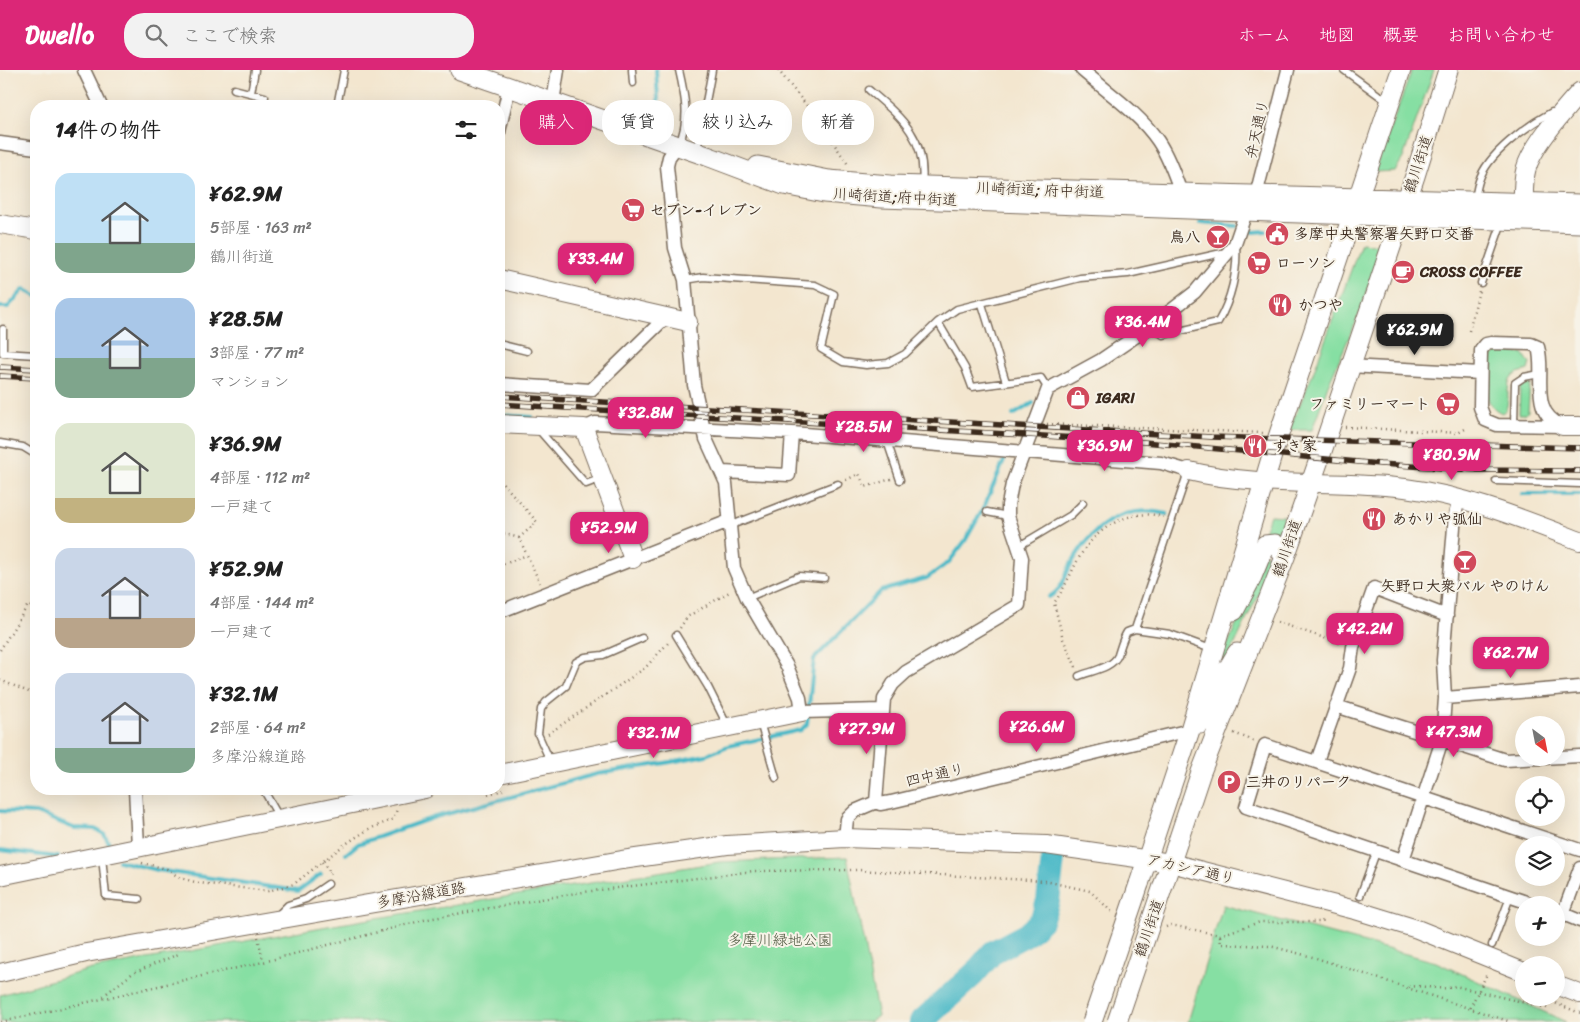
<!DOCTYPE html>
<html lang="ja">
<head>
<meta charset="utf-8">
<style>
  body { margin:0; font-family:Sriracha,"Klee One",sans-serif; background:#f2f2f2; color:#222; height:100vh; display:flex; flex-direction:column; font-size:19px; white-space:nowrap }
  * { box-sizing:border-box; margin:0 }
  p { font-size:16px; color:#767676 }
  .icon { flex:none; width:28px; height:28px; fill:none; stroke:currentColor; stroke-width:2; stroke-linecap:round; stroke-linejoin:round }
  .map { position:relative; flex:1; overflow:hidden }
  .drawer { position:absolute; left:30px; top:30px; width:475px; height:695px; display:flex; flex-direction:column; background:#fff; border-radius:20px; box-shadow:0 5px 20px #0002 }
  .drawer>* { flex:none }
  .banner { position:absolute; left:520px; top:30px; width:475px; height:45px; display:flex; gap:10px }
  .needle { width:32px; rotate:148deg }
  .tools { position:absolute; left:1515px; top:646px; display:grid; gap:10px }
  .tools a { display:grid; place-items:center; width:50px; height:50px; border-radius:50%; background:#fff; box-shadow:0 5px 20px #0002; font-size:25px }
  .price { position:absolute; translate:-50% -42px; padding:0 11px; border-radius:10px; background:#db2777; color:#fff; font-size:16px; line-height:32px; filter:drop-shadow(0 1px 2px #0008) }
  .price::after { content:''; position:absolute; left:50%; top:30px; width:15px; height:11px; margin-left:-8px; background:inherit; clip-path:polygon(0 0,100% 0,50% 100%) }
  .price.current { background:#222; color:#fff }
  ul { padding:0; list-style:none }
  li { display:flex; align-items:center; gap:15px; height:125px; padding:0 25px }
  li span { display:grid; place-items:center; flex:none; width:140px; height:100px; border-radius:15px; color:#555 }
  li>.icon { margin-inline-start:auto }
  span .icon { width:60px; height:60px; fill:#fffc; stroke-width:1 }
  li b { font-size:21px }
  h2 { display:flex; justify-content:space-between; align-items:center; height:60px; padding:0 25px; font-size:21px }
  .pill { padding:0 18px; border-radius:20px; background:#fff; box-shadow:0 5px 20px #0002; font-size:18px; line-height:45px }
  .pill.current { background:#db2777; color:#fff }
  header { display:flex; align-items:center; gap:30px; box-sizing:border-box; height:70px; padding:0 25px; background:#db2777; color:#fff }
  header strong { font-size:24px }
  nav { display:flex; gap:28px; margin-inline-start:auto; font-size:18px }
  .search { width:350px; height:45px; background:#f2f2f2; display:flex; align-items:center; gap:12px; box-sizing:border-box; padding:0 18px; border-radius:20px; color:#767676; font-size:19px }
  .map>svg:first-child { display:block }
  .green { fill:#86dfa3; stroke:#608460 }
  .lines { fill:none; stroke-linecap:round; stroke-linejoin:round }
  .stream { stroke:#4cb9c7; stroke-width:4 }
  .river { stroke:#4cb9c7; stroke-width:24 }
  .lane-casing { stroke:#7b6c5c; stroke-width:9 }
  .street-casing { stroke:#7b6c5c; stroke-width:15 }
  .secondary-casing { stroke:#7b6c5c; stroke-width:20 }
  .primary-casing { stroke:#7b6c5c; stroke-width:21 }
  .path { stroke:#7b6c5c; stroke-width:2.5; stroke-dasharray:1 4; stroke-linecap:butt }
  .lane { stroke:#fff; stroke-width:6 }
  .street { stroke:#fff; stroke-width:12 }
  .secondary { stroke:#fff; stroke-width:18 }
  .primary { stroke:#fff; stroke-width:19 }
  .rail-casing { stroke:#3b2a1e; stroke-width:5.5 }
  .rail { stroke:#f7f3e8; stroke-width:4; stroke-dasharray:11; stroke-linecap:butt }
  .primary-bridge-casing { stroke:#7b6c5c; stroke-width:21; stroke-linecap:butt }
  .primary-bridge { stroke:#fff; stroke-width:19 }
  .labels { text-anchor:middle; stroke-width:4; stroke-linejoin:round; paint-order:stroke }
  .street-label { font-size:15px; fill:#3b2a1e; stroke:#f7f3e8 }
  .poi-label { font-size:15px; font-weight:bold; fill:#3b2a1e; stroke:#f7f3e8; text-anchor:start }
  .park-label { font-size:15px; fill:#4e573f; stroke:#f7f3e8 }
</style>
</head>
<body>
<header>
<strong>Dwello</strong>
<div class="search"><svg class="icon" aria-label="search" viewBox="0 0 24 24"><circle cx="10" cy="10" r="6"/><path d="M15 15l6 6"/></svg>ここで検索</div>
<nav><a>ホーム</a><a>地図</a><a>概要</a><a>お問い合わせ</a></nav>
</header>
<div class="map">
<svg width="1580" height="952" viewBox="0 0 1580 952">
  <rect width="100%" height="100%" fill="#f7f3e8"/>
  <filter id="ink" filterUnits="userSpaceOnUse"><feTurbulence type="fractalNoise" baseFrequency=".02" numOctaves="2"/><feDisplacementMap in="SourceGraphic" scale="10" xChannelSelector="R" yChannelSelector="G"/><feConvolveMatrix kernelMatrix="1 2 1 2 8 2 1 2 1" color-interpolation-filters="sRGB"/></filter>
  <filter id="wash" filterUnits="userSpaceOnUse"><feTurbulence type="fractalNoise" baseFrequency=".0096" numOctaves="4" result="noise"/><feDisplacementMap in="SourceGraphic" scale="20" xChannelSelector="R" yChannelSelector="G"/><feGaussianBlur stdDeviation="1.12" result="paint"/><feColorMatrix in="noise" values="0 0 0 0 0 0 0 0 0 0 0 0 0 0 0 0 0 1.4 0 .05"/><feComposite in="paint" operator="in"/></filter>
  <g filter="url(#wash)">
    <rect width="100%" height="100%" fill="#f3e6cf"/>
    <path class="green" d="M1412 0H1434L1403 88 1395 101 1374 102Z
      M1361 173 1382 175 1359 245 1328 315 1312 360H1289L1312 306Z
      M1501 281 1523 284 1530 293 1528 300C1523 302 1517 302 1513 306 1503 315 1513 338 1502 343 1497 341 1493 338 1490 333 1482 320 1484 285 1501 281Z
      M1530 313 1528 341 1526 344H1519L1520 318 1522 314Z
      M1270 445 1284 446 1277 470H1261Z
      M1278 483 1223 599 1210 620C1226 574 1248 531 1263 485Z
      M847 787 878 946 870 952H0V925L92 899 328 856 719 792Z
      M1223 835 1436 892 1566 952H1188Z"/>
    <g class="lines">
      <path class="stream" d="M656 0 659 43
        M1200 153 1237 156
        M1244 157 1254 162 1265 161
        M0 237H8L24 219 36 226
        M499 345 531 347
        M1013 345 1033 333
        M1522 424H1580
        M1049 527C1063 518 1063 511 1070 496 1092 457 1120 433 1167 444
        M0 741 36 743 74 758 95 759 104 764 110 775
        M0 780 58 787
        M346 784 358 774 435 747 597 704 671 692 706 685 728 676 801 660 807 654 814 589 881 521 927 508 949 492 965 471 982 441 1004 391
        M119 791 157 800 298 821 321 804"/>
      <path class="river" d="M921 952 974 904 993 882 1027 864 1041 851 1048 831 1053 789"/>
    </g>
  </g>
  <g filter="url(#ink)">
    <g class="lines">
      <g class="lane-casing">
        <path id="lane" d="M632 0 633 13
          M1344 0 1388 32
          M234 19 265 27
          M869 20C902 48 927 68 922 115
          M251 23 255 0
          M337 36 344 0
          M679 74C690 49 685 26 679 0
          M697 80 712 0
          M1475 130C1476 124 1477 117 1479 111 1487 84 1528 55 1552 42L1557 44
          M685 210 703 207 815 215 834 224 821 279 843 292 866 295 888 293 905 284 938 252 957 239 1080 208 1128 204 1226 182
          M1481 213 1502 152
          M982 234 1006 312
          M938 252 965 298 972 317 1041 308 1048 319
          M1151 256 1163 265 1218 252C1231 230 1238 201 1236 176
          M3 259V283L36 285
          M499 274 527 281
          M1514 355 1515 313 1524 307 1540 304
          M538 359 586 414 602 408
          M887 371 900 410
          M0 373 23 377 36 385
          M1188 402 1135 559 1170 564 1211 579
          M1496 411 1580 414
          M987 442 1008 446
          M729 456 838 414
          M1019 476 1071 445 1083 433
          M747 528 799 506 824 508
          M676 565 708 617 727 655
          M1079 606C1091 601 1113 598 1118 585 1121 576 1122 570 1127 562L1135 559
          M760 652 776 708
          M551 693 538 664 541 639 546 632 566 616 576 592 585 587 603 585 642 568
          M263 719 279 747
          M102 787 106 826 139 829
          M1360 826 1377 780
          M277 846 288 835 306 829 328 814
          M1492 875 1510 827"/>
      </g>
      <g class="street-casing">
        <path id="street" d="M84 0 101 36
          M1082 0C1107 22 1139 43 1158 71 1168 86 1175 105 1181 123
          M553 32 558 0
          M499 62 509 17
          M0 73 36 78
          M677 76 669 87 667 96 675 178 685 210 694 315 706 369 726 413 734 498 747 528 787 596 800 628 802 642 882 640
          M1256 125 1288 0
          M1491 273 1531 274 1538 277C1546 304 1528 341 1562 356L1497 355 1485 350 1480 337 1481 280 1486 274Z
          M1349 296 1480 303
          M499 314 591 320 665 248
          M584 358 595 353 792 363 1161 393 1189 401
          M722 402 789 405 792 363
          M499 542 729 451
          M1445 628 1580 617
          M1336 636 1505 690 1580 686
          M1317 691 1350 598 1353 577 1374 518 1447 546
          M135 719 138 776
          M876 732 884 629 893 614 906 602 1019 535 1022 488 1008 446V435L1012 414 1048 319 1101 290 1151 256 1195 222 1235 174 1246 142
          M876 732 880 734 891 732 1190 660
          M845 768 847 749 855 741 876 732
          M1403 790 1442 670 1445 628 1443 590 1455 445 1459 429
          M1580 798 1563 844 1580 851
          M1535 835 1246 737 1265 675 1580 780"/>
      </g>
      <g class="secondary-casing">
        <path id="secondary" d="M0 154 36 160
          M499 209 688 252
          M499 354 584 358 633 489
          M1562 356H1580
          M1189 401C1259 418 1333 409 1405 418 1466 426 1523 449 1580 471
          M499 704 802 642
          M0 806 425 719
          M0 903 86 883 622 790 727 775 845 768 1046 775 1171 793 1355 840 1417 859 1524 902
          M1556 915 1580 924"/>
      </g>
      <g class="primary-casing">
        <path id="primary" d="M460 0 707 86 784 115 824 123 882 128 1580 153
          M758 96 829 110 890 115 1580 134
          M1523 146C1524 130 1522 113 1526 99 1532 76 1564 40 1580 22
          M1234 541 1251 509 1265 475 1275 474 1285 487
          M1200 654 1216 619 1237 583
          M1139 814 1190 660 1273 382 1401 0
          M1163 816 1201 702 1285 487 1321 384 1415 106 1448 0"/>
      </g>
      <path class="path" d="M778 0 816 47 849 96
        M1469 261 1479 221
        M1047 354 1264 363
        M1345 357 1458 363 1467 358
        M846 410 859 404 865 417 891 409
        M499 414 502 412 537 452 519 468
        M499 462 519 468 540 513
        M499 496 527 485
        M1277 552 1342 574
        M680 558 687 547 731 521
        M0 580 28 535 36 539
        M1076 597 1063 569 1054 533C1065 518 1071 502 1080 486 1097 457 1131 437 1164 447
        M0 610 36 625
        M1234 663 1254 671
        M548 664 645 598 669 572
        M488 724 503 720
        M322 792 331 803 329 804
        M142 793 167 799 180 808 199 813 268 821 294 814 344 775 369 759 394 749 397 739
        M1166 857 1171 855 1220 865 1260 852H1322L1324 848
        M1220 866 1221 874 1270 876 1316 888 1511 952
        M258 867 263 891
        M1409 917C1424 914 1443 922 1455 916L1547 938 1550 931
        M103 926 133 903 181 883
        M1542 928 1580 943
        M1470 938 1487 904
        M1 952 263 892 428 849 576 823 754 801 858 800 1045 811 1090 821 1113 843"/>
      <use href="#lane" class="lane"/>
      <use href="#street" class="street"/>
      <use href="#secondary" class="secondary"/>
      <use href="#primary" class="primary"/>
      <g class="rail-casing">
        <path id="rail" d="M0 297 36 299
          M0 306 36 308
          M499 326 1211 367 1580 378
          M499 334 1144 372 1380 394 1474 400 1580 401"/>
      </g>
      <use href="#rail" class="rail"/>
      <g class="primary-bridge-casing">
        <path id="primary-bridge" d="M1092 952 1139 814
          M1117 952 1163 816"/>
      </g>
      <use href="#primary-bridge" class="primary-bridge"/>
    </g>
  </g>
  <defs>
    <g id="supermarket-disc" transform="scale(1.25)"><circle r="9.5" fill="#d1495b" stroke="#f7f3e8"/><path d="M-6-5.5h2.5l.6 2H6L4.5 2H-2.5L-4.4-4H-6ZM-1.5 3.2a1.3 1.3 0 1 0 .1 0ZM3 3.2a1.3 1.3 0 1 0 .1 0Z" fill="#fff"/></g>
    <g id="civic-disc" transform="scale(1.25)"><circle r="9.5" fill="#d1495b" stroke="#f7f3e8"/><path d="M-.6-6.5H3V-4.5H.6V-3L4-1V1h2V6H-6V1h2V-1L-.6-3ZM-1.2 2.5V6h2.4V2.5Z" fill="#fff"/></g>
    <g id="bar-disc" transform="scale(1.25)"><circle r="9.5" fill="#d1495b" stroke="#f7f3e8"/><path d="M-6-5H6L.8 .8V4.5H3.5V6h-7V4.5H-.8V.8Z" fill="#fff"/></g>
    <g id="cafe-disc" transform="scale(1.25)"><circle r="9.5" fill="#d1495b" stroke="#f7f3e8"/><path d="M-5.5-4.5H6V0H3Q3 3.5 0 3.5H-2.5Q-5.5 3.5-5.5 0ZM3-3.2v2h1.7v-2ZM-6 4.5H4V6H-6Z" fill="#fff"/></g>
    <g id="restaurant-disc" transform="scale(1.25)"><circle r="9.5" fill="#d1495b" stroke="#f7f3e8"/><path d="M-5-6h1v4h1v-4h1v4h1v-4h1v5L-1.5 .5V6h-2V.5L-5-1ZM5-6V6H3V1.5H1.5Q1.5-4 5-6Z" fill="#fff"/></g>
    <g id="shop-disc" transform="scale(1.25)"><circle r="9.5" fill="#d1495b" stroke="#f7f3e8"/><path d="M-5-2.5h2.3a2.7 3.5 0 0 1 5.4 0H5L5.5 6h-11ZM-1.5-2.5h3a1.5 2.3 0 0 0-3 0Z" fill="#fff"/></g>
    <g id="parking-disc" transform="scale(1.25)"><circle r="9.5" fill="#d1495b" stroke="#f7f3e8"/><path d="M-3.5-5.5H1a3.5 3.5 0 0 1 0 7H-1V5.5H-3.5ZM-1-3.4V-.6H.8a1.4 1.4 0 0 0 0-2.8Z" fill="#fff"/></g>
  </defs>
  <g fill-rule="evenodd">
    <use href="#supermarket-disc" x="633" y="140"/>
    <use href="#civic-disc" x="1277" y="164"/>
    <use href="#bar-disc" x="1218" y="167"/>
    <use href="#supermarket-disc" x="1259" y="193"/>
    <use href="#cafe-disc" x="1403" y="202"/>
    <use href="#restaurant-disc" x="1280" y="235"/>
    <use href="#shop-disc" x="1078" y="328"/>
    <use href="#supermarket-disc" x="1448" y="334"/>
    <use href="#restaurant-disc" x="1255" y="376"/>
    <use href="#restaurant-disc" x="1374" y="449"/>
    <use href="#bar-disc" x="1465" y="492"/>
    <use href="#parking-disc" x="1229" y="712"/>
  </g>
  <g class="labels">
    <g class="street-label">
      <text transform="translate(1257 59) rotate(-77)" y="5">弁天通り</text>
      <text transform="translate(1418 94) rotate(-72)" y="5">鶴川街道</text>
      <text transform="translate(1040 120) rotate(2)" y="5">川崎街道; 府中街道</text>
      <text transform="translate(895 127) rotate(3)" y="5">川崎街道;府中街道</text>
      <text transform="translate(1287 478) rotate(-71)" y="5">鶴川街道</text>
      <text transform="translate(935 705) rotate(-13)" y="5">四中通り</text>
      <text transform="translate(1191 799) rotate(13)" y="5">アカシア通り</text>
      <text transform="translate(421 825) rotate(-10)" y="5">多摩沿線道路</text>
      <text transform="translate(1149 858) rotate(-71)" y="5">鶴川街道</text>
    </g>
    <g class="poi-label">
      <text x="650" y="145">セブン-イレブン</text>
      <text x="1294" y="169">多摩中央警察署矢野口交番</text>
      <text x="1200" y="172" text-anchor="end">鳥八</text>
      <text x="1276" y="198">ローソン</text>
      <text x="1420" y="207">CROSS COFFEE</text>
      <text x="1298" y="240">かつや</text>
      <text x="1096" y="333">IGARI</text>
      <text x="1430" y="339" text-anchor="end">ファミリーマート</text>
      <text x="1272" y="381">すき家</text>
      <text x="1392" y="454">あかりや弧仙</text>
      <text x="1465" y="521" text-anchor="middle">矢野口大衆バル やのけん</text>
      <text x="1246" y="717">三井のリパーク</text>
    </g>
    <g class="park-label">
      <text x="780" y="875">多摩川緑地公園</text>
    </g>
  </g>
</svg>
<div class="tools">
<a><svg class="needle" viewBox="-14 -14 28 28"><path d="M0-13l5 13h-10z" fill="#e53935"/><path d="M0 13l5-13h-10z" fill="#767676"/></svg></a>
<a><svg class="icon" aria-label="locate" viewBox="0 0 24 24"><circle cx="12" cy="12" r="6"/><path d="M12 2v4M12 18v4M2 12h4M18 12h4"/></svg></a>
<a><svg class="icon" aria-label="layers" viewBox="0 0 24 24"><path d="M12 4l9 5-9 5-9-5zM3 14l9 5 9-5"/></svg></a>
<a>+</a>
<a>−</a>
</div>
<b class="price" style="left:596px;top:215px">¥33.4M</b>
<b class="price" style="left:1143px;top:278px">¥36.4M</b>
<b class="price current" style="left:1415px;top:286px">¥62.9M</b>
<b class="price" style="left:646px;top:369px">¥32.8M</b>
<b class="price" style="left:864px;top:383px">¥28.5M</b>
<b class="price" style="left:1105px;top:402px">¥36.9M</b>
<b class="price" style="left:1452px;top:411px">¥80.9M</b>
<b class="price" style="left:609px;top:484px">¥52.9M</b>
<b class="price" style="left:1365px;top:585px">¥42.2M</b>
<b class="price" style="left:1511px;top:609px">¥62.7M</b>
<b class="price" style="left:1037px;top:683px">¥26.6M</b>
<b class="price" style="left:867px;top:685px">¥27.9M</b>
<b class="price" style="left:1454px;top:688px">¥47.3M</b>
<b class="price" style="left:654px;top:689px">¥32.1M</b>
<div class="banner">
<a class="pill current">購入</a>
<a class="pill">賃貸</a>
<a class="pill">絞り込み</a>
<a class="pill">新着</a>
</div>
<section class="drawer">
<h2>14件の物件<svg class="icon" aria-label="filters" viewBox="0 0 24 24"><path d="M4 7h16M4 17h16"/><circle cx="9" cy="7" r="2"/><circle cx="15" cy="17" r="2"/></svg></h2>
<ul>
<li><span style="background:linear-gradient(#bfe0f5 70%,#7fa58c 0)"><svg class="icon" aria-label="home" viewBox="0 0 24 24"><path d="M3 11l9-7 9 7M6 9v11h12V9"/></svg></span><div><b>¥62.9M</b><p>5部屋 · 163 m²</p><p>鶴川街道</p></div></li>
<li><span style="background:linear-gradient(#a9c7e8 60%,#7fa58c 0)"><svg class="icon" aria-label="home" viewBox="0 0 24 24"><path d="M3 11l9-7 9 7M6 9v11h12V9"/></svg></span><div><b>¥28.5M</b><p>3部屋 · 77 m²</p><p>マンション</p></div></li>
<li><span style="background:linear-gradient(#dfe7d0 75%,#c2b280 0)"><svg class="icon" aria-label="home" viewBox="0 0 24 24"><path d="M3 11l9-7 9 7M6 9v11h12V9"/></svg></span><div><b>¥36.9M</b><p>4部屋 · 112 m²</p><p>一戸建て</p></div></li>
<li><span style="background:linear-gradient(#c9d6e8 70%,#b9a48a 0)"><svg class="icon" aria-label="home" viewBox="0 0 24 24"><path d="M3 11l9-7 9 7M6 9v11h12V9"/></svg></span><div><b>¥52.9M</b><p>4部屋 · 144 m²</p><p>一戸建て</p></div></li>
<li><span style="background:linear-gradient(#c9d6e8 75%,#7fa58c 0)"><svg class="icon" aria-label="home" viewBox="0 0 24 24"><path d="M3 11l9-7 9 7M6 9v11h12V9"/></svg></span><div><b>¥32.1M</b><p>2部屋 · 64 m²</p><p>多摩沿線道路</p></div></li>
</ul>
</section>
</div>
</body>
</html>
